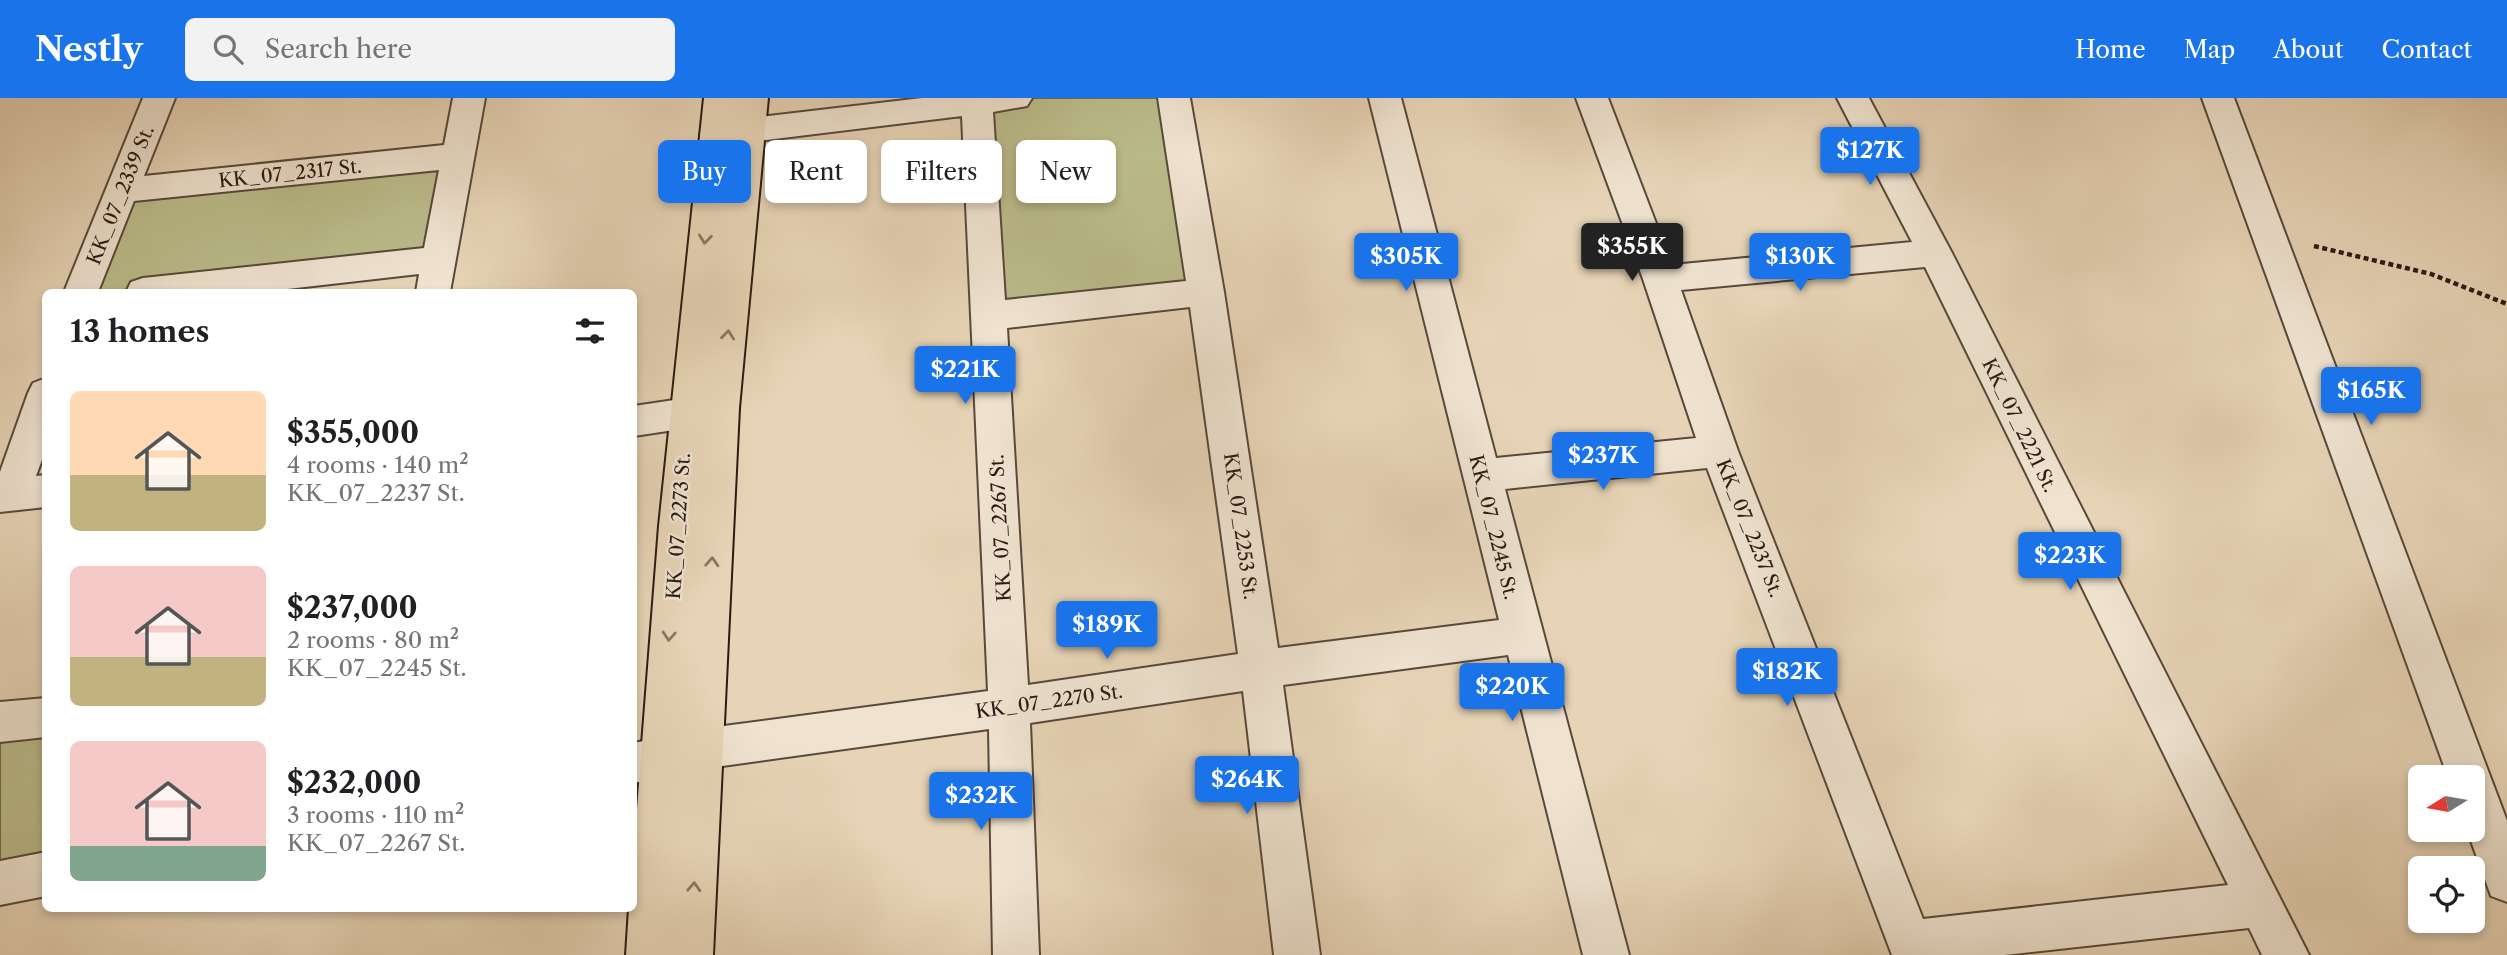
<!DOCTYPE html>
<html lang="en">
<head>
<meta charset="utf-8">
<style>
  body { margin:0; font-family:"Libre Caslon Text",serif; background:#f2f2f2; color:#202124; height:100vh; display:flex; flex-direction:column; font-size:26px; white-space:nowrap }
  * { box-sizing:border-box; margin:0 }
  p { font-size:23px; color:#757577 }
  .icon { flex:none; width:38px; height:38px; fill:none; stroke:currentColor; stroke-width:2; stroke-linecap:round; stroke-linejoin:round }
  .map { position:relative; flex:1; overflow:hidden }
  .details { position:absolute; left:42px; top:191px; width:595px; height:623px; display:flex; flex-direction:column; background:#fff; border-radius:10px; box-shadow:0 4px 10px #0003 }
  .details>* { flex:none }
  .hud { position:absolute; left:658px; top:42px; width:665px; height:63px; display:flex; gap:14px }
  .needle { width:46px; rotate:259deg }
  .tools { position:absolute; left:2408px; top:667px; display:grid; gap:14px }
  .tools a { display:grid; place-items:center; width:77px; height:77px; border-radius:10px; background:#fff; box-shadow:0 4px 10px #0003; font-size:35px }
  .price { position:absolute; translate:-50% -60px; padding:0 16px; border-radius:7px; background:#1a73e8; color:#fff; font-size:23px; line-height:46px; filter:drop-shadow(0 2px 4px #0008) }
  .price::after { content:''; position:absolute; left:50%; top:42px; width:21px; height:16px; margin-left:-10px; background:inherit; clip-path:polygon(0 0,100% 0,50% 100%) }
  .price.current { background:#222; color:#fff }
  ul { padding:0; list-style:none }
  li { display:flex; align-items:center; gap:21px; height:175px; padding:0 28px }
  li span { display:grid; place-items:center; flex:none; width:196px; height:140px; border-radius:10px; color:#555 }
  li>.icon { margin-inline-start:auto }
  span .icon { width:84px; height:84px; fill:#fffc; stroke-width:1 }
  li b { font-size:30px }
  h2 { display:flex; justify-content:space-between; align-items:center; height:84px; padding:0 28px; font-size:30px }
  .pill { padding:0 24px; border-radius:10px; background:#fff; box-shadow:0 4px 10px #0003; font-size:24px; line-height:63px }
  .pill.current { background:#1a73e8; color:#fff }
  header { display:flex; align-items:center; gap:42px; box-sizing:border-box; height:98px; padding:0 35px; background:#1a73e8; color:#fff }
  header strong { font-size:33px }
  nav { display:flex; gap:38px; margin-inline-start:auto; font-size:24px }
  .search { width:490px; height:63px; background:#f2f2f2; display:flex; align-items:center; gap:18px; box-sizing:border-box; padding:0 24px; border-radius:10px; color:#757577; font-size:26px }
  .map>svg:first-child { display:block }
  .green { fill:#bbbb8a; stroke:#726b4f; stroke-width:2 }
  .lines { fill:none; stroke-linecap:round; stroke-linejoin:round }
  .minor-casing { stroke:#58493c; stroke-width:4 }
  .major-casing { stroke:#291b14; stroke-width:4 }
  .path { stroke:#291b14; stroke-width:4.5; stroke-dasharray:5 3.5; stroke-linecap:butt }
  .minor { fill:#efe3d0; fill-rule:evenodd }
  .major { fill:#e7d4b6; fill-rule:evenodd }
  .oneway { stroke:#887865 }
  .labels { text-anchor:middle; stroke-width:5; stroke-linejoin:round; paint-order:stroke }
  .street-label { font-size:19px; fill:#291b14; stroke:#efe3d0 }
</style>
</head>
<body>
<header>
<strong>Nestly</strong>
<div class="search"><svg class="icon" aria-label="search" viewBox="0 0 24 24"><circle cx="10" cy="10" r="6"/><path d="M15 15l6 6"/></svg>Search here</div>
<nav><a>Home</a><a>Map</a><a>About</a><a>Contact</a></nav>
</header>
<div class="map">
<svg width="2507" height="857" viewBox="0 0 2507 857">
  <rect width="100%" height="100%" fill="#e7d4b6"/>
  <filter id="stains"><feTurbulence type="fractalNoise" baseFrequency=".00286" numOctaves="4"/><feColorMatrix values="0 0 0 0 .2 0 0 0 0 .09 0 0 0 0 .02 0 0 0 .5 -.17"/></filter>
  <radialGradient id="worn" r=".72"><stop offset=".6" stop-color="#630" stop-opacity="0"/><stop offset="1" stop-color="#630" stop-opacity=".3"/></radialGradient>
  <path class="green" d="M1016 0H1174L1207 194 989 218 977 4Z
    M456 58 439 161 143 194H81L124 92Z
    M45 619V776L0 785V624Z"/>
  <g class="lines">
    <g class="minor-casing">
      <path id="minor" d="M143 0H175L144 78 444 47 453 0H485L450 194H416L419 176 261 194H126L131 184 143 180 424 150 439 72 134 103 98 194H64Z
        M922 0H1032L1027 8 993 14 1005 202 1186 183 1158 0H1190L1224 194 1278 550 1499 522 1369 0H1401L1496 360 1696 340 1643 181 1576 0H1608L1672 167 1912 144 1837 0H1869L1952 155 2309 857H2262L2249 830 2005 857H1892L1707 370 1505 391 1629 857H1583L1508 557 1283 587 1320 857H1274L1243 593 1030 625 1039 857H993L989 631 701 671 634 685V645L701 631 988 593 962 18 716 48 705 44 700 36 705 28 716 24ZM1925 169 2228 787 1923 821 1738 353 1681 192ZM1190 209 1238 556 1028 587 1007 230Z
        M2202 0H2234L2507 723V804L2491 798 2467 732H2473V679H2448Z
        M46 280V351L36 378 46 377V409L0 414V374L28 295 33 285Z
        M721 295 734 299 739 310 734 321 721 325 634 338V308Z
        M46 600V639L0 644V604Z
        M46 754V798L0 807V763Z"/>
    </g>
    <g class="major-casing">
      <path id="major" d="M704 0H736L726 94 736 0H768L739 310 713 857H626L629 810H634V749L659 428Z"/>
    </g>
    <path class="path" d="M2314 148 2431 176 2507 206"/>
    <use href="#minor" class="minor"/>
    <use href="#major" class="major"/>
  </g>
  <defs><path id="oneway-chevron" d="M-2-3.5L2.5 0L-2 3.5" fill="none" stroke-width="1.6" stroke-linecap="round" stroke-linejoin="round" transform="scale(1.75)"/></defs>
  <g class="oneway">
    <use href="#oneway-chevron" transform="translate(705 141) rotate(96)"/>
    <use href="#oneway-chevron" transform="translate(728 237) rotate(-84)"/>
    <use href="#oneway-chevron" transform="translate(712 464) rotate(-87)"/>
    <use href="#oneway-chevron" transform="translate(669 538) rotate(94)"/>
    <use href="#oneway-chevron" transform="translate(694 789) rotate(-87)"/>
  </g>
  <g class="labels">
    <g class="street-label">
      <text transform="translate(290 75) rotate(-6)" y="7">KK_07_2317 St.</text>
      <text transform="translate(120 97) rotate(-68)" y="7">KK_07_2339 St.</text>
      <text transform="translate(2020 327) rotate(64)" y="7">KK_07_2221 St.</text>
      <text transform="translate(678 428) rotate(-86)" y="7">KK_07_2273 St.</text>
      <text transform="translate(1241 428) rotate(82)" y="7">KK_07_2253 St.</text>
      <text transform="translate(1494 429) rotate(76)" y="7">KK_07_2245 St.</text>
      <text transform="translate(1000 430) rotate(-93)" y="7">KK_07_2267 St.</text>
      <text transform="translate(1750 430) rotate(68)" y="7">KK_07_2237 St.</text>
      <text transform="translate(1049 603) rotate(-8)" y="7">KK_07_2270 St.</text>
    </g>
  </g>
  <rect width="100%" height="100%" filter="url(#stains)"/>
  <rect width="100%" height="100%" fill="url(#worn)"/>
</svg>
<div class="tools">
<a><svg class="needle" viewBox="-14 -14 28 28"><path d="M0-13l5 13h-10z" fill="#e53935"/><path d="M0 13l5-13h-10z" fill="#757577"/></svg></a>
<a><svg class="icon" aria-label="locate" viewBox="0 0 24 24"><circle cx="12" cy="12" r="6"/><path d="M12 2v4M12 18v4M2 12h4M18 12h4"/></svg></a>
</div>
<b class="price" style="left:1870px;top:89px">$127K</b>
<b class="price current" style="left:1632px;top:185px">$355K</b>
<b class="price" style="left:1406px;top:195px">$305K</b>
<b class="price" style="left:1800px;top:195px">$130K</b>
<b class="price" style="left:965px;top:308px">$221K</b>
<b class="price" style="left:2371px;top:329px">$165K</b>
<b class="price" style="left:1603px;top:394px">$237K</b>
<b class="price" style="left:2070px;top:494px">$223K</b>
<b class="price" style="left:1107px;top:563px">$189K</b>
<b class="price" style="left:1787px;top:610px">$182K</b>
<b class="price" style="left:1512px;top:625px">$220K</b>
<b class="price" style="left:1247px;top:718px">$264K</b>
<b class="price" style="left:981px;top:734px">$232K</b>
<div class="hud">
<a class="pill current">Buy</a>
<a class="pill">Rent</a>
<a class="pill">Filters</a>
<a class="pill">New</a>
</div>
<section class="details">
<h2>13 homes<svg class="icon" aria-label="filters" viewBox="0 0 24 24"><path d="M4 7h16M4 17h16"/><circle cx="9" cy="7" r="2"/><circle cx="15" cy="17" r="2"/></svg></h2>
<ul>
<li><span style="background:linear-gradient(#ffd9b3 60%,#c2b280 0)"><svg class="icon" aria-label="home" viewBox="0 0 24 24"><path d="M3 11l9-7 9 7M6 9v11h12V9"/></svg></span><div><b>$355,000</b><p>4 rooms · 140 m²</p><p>KK_07_2237 St.</p></div></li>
<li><span style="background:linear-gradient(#f6c9c9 65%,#c2b280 0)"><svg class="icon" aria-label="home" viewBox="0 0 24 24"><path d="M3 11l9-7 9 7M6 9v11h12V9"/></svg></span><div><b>$237,000</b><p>2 rooms · 80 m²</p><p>KK_07_2245 St.</p></div></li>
<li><span style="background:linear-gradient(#f6c9c9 75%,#7fa58c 0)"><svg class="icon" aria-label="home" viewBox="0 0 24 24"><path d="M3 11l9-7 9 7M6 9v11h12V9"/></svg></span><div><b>$232,000</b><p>3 rooms · 110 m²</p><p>KK_07_2267 St.</p></div></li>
</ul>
</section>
</div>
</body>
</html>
